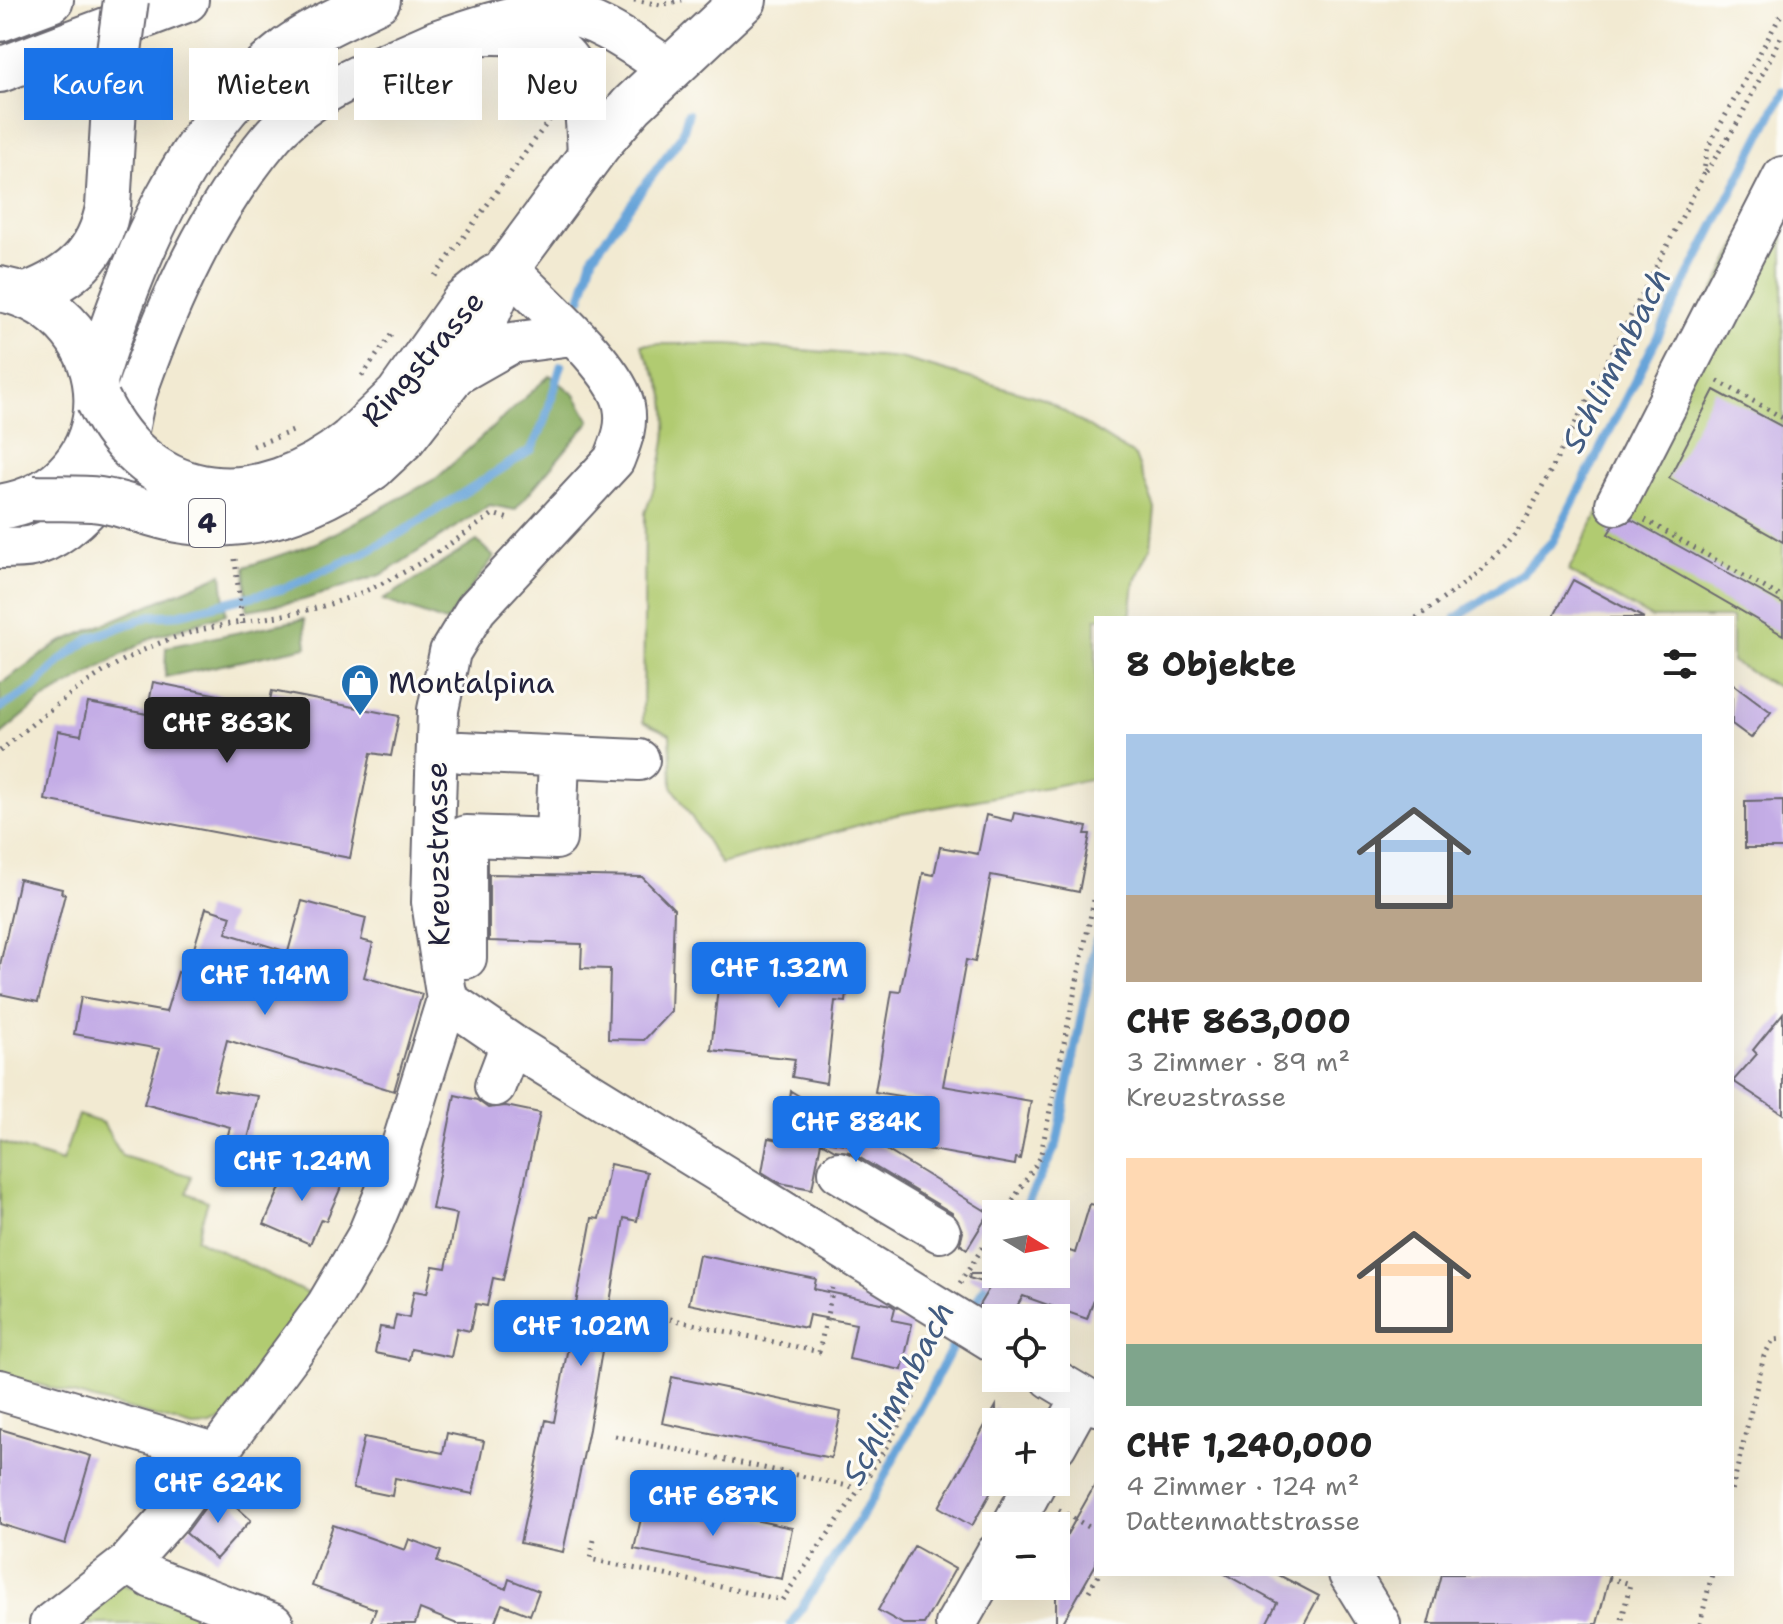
<!DOCTYPE html>
<html lang="de">
<head>
<meta charset="utf-8">
<style>
  body { margin:0; font-family:"Shantell Sans",sans-serif; background:#f2f2f2; color:#222; height:100vh; display:flex; flex-direction:column; font-size:30px; white-space:nowrap }
  * { box-sizing:border-box; margin:0 }
  p { font-size:26px; color:#767676 }
  .icon { flex:none; width:44px; height:44px; fill:none; stroke:currentColor; stroke-width:2; stroke-linecap:round; stroke-linejoin:round }
  .map { position:relative; flex:1; overflow:hidden }
  .details { position:absolute; left:1094px; top:616px; width:640px; height:960px; display:flex; flex-direction:column; background:#fff; border-radius:0px; box-shadow:0 8px 32px #0002 }
  .details>* { flex:none }
  .top-card { position:absolute; left:24px; top:48px; width:760px; height:72px; display:flex; gap:16px }
  .needle { width:52px; rotate:100deg }
  .controls { position:absolute; left:982px; top:1200px; display:grid; gap:16px }
  .controls a { display:grid; place-items:center; width:88px; height:88px; border-radius:0px; background:#fff; box-shadow:0 8px 32px #0002; font-size:40px }
  .price { position:absolute; translate:-50% -68px; padding:0 18px; border-radius:8px; background:#1a73e8; color:#fff; font-size:26px; line-height:52px; filter:drop-shadow(0 2px 4px #0008) }
  .price::after { content:''; position:absolute; left:50%; top:48px; width:24px; height:18px; margin-left:-12px; background:inherit; clip-path:polygon(0 0,100% 0,50% 100%) }
  .price.active { background:#222; color:#fff }
  ul { padding:0; list-style:none }
  li { display:grid; align-content:center; gap:16px; height:424px; padding:0 32px }
  li span { display:grid; place-items:center; height:248px; border-radius:0px; color:#555 }
  li>.icon { margin-inline-start:auto }
  span .icon { width:144px; height:144px; fill:#fffc; stroke-width:1 }
  li b { font-size:34px }
  h2 { display:flex; justify-content:space-between; align-items:center; height:96px; padding:0 32px; font-size:34px }
  .tag { padding:0 28px; border-radius:0px; background:#fff; box-shadow:0 8px 32px #0002; font-size:28px; line-height:72px }
  .tag.active { background:#1a73e8; color:#fff }
  .map>svg:first-child { display:block }
  .green { fill:#b1cb71; stroke:#6a7656; stroke-width:2 }
  .forest { fill:#8caf63; stroke:#57684f; stroke-width:2 }
  .lines { fill:none; stroke-linecap:round; stroke-linejoin:round }
  .stream { stroke:#68a4d9; stroke-width:9 }
  .building { fill:#c4ade6 }
  .minor-casing { stroke:#6b6870; stroke-width:44 }
  .major-casing { stroke:#6b6870; stroke-width:48 }
  .highway-casing { stroke:#6b6870; stroke-width:48 }
  .path { stroke:#6b6870; stroke-width:5; stroke-dasharray:2 6; stroke-linecap:butt }
  .minor { stroke:#fff; stroke-width:40 }
  .major { stroke:#fff; stroke-width:44 }
  .highway { stroke:#fff; stroke-width:44 }
  .major-bridge-casing { stroke:#6b6870; stroke-width:48; stroke-linecap:butt }
  .highway-bridge-casing { stroke:#6b6870; stroke-width:48; stroke-linecap:butt }
  .major-bridge { stroke:#fff; stroke-width:44 }
  .highway-bridge { stroke:#fff; stroke-width:44 }
  .labels { text-anchor:middle; stroke-width:6; stroke-linejoin:round; paint-order:stroke }
  .shield { fill:#fdfcf7; stroke:#646373; stroke-width:2 }
  .shield-label { font-size:28px; font-weight:bold; fill:#22223b }
  .street-label { font-size:30px; fill:#22223b; stroke:#fdfcf7 }
  .poi-label { font-size:30px; fill:#22223b; stroke:#fdfcf7; text-anchor:start }
  .water-label { font-size:32px; font-style:italic; fill:#425c82; stroke:#fdfcf7 }
</style>
</head>
<body>
<div class="map">
<svg width="1783" height="1624" viewBox="0 0 1783 1624">
  <rect width="100%" height="100%" fill="#fdfcf7"/>
  <filter id="ink" filterUnits="userSpaceOnUse"><feTurbulence type="fractalNoise" baseFrequency=".0125" numOctaves="2"/><feDisplacementMap in="SourceGraphic" scale="16" xChannelSelector="R" yChannelSelector="G"/><feConvolveMatrix kernelMatrix="1 2 1 2 8 2 1 2 1" color-interpolation-filters="sRGB"/></filter>
  <filter id="wash" filterUnits="userSpaceOnUse"><feTurbulence type="fractalNoise" baseFrequency=".006" numOctaves="4" result="noise"/><feDisplacementMap in="SourceGraphic" scale="32" xChannelSelector="R" yChannelSelector="G"/><feGaussianBlur stdDeviation="1.8" result="paint"/><feColorMatrix in="noise" values="0 0 0 0 0 0 0 0 0 0 0 0 0 0 0 0 0 1.4 0 .05"/><feComposite in="paint" operator="in"/></filter>
  <g filter="url(#wash)">
    <rect width="100%" height="100%" fill="#f2ead2"/>
    <path class="green" d="M1783 157V690L1732 662V618H1652L1568 571Z
      M641 344H728L900 358 1044 399 1135 456 1155 509 1151 547 1134 583 1130 618H1096V778L891 816 721 864 672 786 670 734 643 722 645 513C659 477 676 420 660 383 655 370 646 359 641 344Z
      M78 1115 103 1123 122 1156 191 1176 187 1193 208 1201 196 1239 317 1298 227 1418 212 1426 193 1427 0 1374V1142L62 1162Z
      M120 1583 224 1624H65Z"/>
    <path class="forest" d="M550 375 575 395 590 421 515 510 490 505 383 574 303 600 247 610 245 567 316 543 437 478Z
      M477 541 494 557 446 622 383 600Z
      M222 574 226 614 153 637 41 701 0 735V684L59 643Z
      M304 619 307 647 165 677 166 647Z"/>
    <g class="lines">
      <path class="stream" d="M581 298 593 256 682 135 688 114
        M1456 618 1522 573 1553 541 1783 92
        M0 708 35 687 60 661 91 638 150 616 174 615 282 589 362 554 402 532 531 450 545 421 561 366
        M1022 1214 1057 1143 1096 941
        M970 1314 996 1264
        M791 1624 873 1498 961 1331"/>
    </g>
    <g id="blocks">
      <path class="building" d="M1714 390 1783 427V542L1669 478Z
        M1632 520 1783 604V635L1608 534 1613 526Z
        M1573 580 1644 618H1553Z
        M153 682 269 705 272 691 399 716 391 756 371 753 350 858 45 800 58 731 81 735 88 703 147 714Z
        M1732 683 1771 712 1751 738 1732 724Z
        M1783 800V848H1745V801Z
        M1014 813 1087 827 1085 834H1090L1079 892 991 875 975 962 966 960 943 1086 1031 1101 1020 1159 1016 1158 1015 1165 915 1147 924 1100 875 1092 892 991 900 992 901 988 923 873 934 875 940 847 978 854 986 815 1012 821Z
        M489 874 642 877 674 909 671 1011 644 1040 608 1039 610 969 581 968 582 944 489 941Z
        M19 879 62 889 61 893 65 894 38 1002 0 994V965Z
        M302 901 366 918 361 940 373 943 364 977 422 994 394 1091 227 1040 214 1090 258 1096 240 1174 219 1168 230 1127 144 1104 160 1049 74 1034 81 997 166 1012 178 972 186 975 206 908 231 916 226 933 288 952Z
        M722 952 850 967 846 1002 835 1001 826 1083 792 1077 795 1059 711 1050Z
        M1783 1013V1114L1733 1081 1757 1054 1753 1050Z
        M791 1091 833 1117 830 1142 865 1147 867 1138 989 1213 967 1249 960 1244 963 1232 952 1213 850 1152 835 1150 821 1142 812 1189 780 1183 762 1172 768 1138 785 1141Z
        M455 1095 477 1100 488 1108 506 1106 540 1113 503 1280 493 1278 487 1306 476 1304 470 1331 457 1328 451 1357 411 1349 409 1360 375 1353 380 1327 393 1329 396 1315 409 1318 414 1291 427 1293 433 1266 446 1268 457 1214 432 1209Z
        M291 1163 342 1185 326 1221 321 1219 310 1244 264 1224Z
        M610 1164 647 1172 637 1221 624 1218 589 1429 563 1552 520 1543 546 1420 554 1422 592 1218 599 1219Z
        M1090 1204 1096 1205V1293L1087 1319 1023 1296 1010 1318H999L979 1305 991 1285 969 1278 970 1274H1059L1067 1250 1075 1253Z
        M699 1255 816 1279 814 1289 891 1305 895 1308 892 1320 912 1324 902 1370 849 1359 856 1324 809 1315 806 1328 689 1304Z
        M672 1377 841 1412 831 1458 662 1423Z
        M996 1406V1483L972 1526 939 1507Z
        M0 1429 91 1456 65 1544 0 1524Z
        M447 1433 484 1441 473 1494 395 1478 392 1496 353 1488 364 1437 443 1453Z
        M1096 1483V1564L1062 1624H1056V1554Z
        M218 1490 251 1520 216 1559 186 1533Z
        M646 1497 792 1528 782 1579 634 1549Z
        M333 1525 405 1550 409 1539 441 1551 437 1562 506 1589 509 1579 539 1591 530 1615 502 1604 494 1624H457L420 1609 415 1624H370L376 1609 312 1586Z
        M914 1546 955 1569 924 1624H903L878 1610Z
        M1225 1574H1277L1319 1596 1304 1624H1266L1277 1603Z
        M1441 1574H1610L1597 1624H1428Z"/>
    </g>
  </g>
  <g filter="url(#ink)">
    <use href="#blocks" fill-opacity="0" stroke="#6b6870" stroke-width="2"/>
    <g class="lines">
      <g class="minor-casing">
        <path id="minor" d="M469 35C574 28 585 60 588 159
          M507 268C535 298 618 368 624 406 628 426 621 442 614 460L476 609 450 652 438 710 432 902 447 1000 511 1044 996 1343
          M451 377 511 343 572 335
          M1616 504 1783 177
          M0 548C11 547 26 549 36 545 64 536 93 507 109 483 128 457 128 415 139 385 170 298 209 213 268 141 310 89 380 67 438 40 556 0 570 0 669 69
          M461 752 639 760
          M466 958V836L556 839 559 757
          M495 1086 511 1044
          M839 1172 940 1232
          M1051 1378 1096 1405
          M0 1390 217 1454
          M1056 1445 1082 1398
          M1012 1526 1036 1482
          M128 1563 152 1578 273 1624
          M1349 1574 1380 1624
          M50 1624 128 1563 171 1515 327 1305 367 1237 392 1177 447 1000
          M956 1624 996 1554"/>
      </g>
      <g class="major-casing">
        <path id="major" d="M0 289C127 314 130 486 0 507
          M350 441 398 395 463 303 495 277
          M372 468 402 440 451 377 489 311 507 268 599 144 632 105 744 0"/>
      </g>
      <g class="highway-casing">
        <path id="highway" d="M0 19 51 0
          M0 70 186 0
          M27 295C71 278 99 255 108 207
          M95 380C133 259 184 129 287 49 314 29 348 15 378 0"/>
      </g>
      <path class="path" d="M634 0 661 5 682 0
        M1706 172 1738 122 1783 33
        M435 276 550 119
        M362 376 391 335
        M1718 381 1783 418
        M253 446 293 431
        M1645 520 1783 598
        M235 559 242 624
        M1416 618C1464 584 1495 565 1528 515L1703 176 1708 147 1783 11
        M0 751C52 707 107 661 173 638 218 622 270 620 316 608 384 590 437 554 493 514L512 520
        M1004 1214 1040 1158 1096 890
        M960 1283 996 1227
        M639 1312 819 1352 834 1283
        M615 1436 857 1488
        M1732 1490 1764 1356 1773 1340 1783 1339
        M1059 1510 1096 1531
        M594 1540 590 1559 782 1600C832 1526 911 1428 934 1343
        M1609 1578 1630 1584 1621 1624
        M1089 1591 1099 1574
        M1700 1624 1712 1574"/>
      <use href="#minor" class="minor"/>
      <use href="#major" class="major"/>
      <use href="#highway" class="highway"/>
      <g class="major-bridge-casing">
        <path id="major-bridge" d="M98 400C151 509 260 513 350 441
          M33 498C55 499 78 497 100 500 126 504 151 515 177 520 248 533 314 509 372 468"/>
      </g>
      <g class="highway-bridge-casing">
        <path id="highway-bridge" d="M108 207 116 73 126 0"/>
      </g>
      <use href="#major-bridge" class="major-bridge"/>
      <use href="#highway-bridge" class="highway-bridge"/>
    </g>
  </g>
  <defs>
    <g id="shop-pin" transform="scale(2)"><path d="M0 17L-7.5 6A9.5 9.5 0 1 1 7.5 6Z" fill="#1f6fb2" stroke="#fdfcf7"/><path d="M-5-2.5h2.3a2.7 3.5 0 0 1 5.4 0H5L5.5 6h-11ZM-1.5-2.5h3a1.5 2.3 0 0 0-3 0Z" fill="#fff"/></g>
  </defs>
  <g fill-rule="evenodd">
    <use href="#shop-pin" x="360" y="683"/>
  </g>
  <g class="labels">
    <rect class="shield" x="189" y="499" width="36" height="48" rx="6"/>
    <g class="shield-label">
      <text x="207" y="533">4</text>
    </g>
    <g class="street-label">
      <text transform="translate(423 359) rotate(-49)" y="10">Ringstrasse</text>
      <text transform="translate(438 854) rotate(-91)" y="10">Kreuzstrasse</text>
    </g>
    <g class="poi-label">
      <text x="388" y="693">Montalpina</text>
    </g>
    <g class="water-label">
      <text transform="translate(1616 360) rotate(-63)" y="11">Schlimmbach</text>
      <text transform="translate(898 1393) rotate(-62)" y="11">Schlimmbach</text>
    </g>
  </g>
</svg>
<div class="controls">
<a><svg class="needle" viewBox="-14 -14 28 28"><path d="M0-13l5 13h-10z" fill="#e53935"/><path d="M0 13l5-13h-10z" fill="#767676"/></svg></a>
<a><svg class="icon" aria-label="locate" viewBox="0 0 24 24"><circle cx="12" cy="12" r="6"/><path d="M12 2v4M12 18v4M2 12h4M18 12h4"/></svg></a>
<a>+</a>
<a>−</a>
</div>
<b class="price active" style="left:227px;top:765px">CHF 863K</b>
<b class="price" style="left:779px;top:1010px">CHF 1.32M</b>
<b class="price" style="left:265px;top:1017px">CHF 1.14M</b>
<b class="price" style="left:856px;top:1164px">CHF 884K</b>
<b class="price" style="left:302px;top:1203px">CHF 1.24M</b>
<b class="price" style="left:581px;top:1368px">CHF 1.02M</b>
<b class="price" style="left:218px;top:1525px">CHF 624K</b>
<b class="price" style="left:713px;top:1538px">CHF 687K</b>
<div class="top-card">
<a class="tag active">Kaufen</a>
<a class="tag">Mieten</a>
<a class="tag">Filter</a>
<a class="tag">Neu</a>
</div>
<section class="details">
<h2>8 Objekte<svg class="icon" aria-label="filters" viewBox="0 0 24 24"><path d="M4 7h16M4 17h16"/><circle cx="9" cy="7" r="2"/><circle cx="15" cy="17" r="2"/></svg></h2>
<ul>
<li><span style="background:linear-gradient(#a9c7e8 65%,#b9a48a 0)"><svg class="icon" aria-label="home" viewBox="0 0 24 24"><path d="M3 11l9-7 9 7M6 9v11h12V9"/></svg></span><div><b>CHF 863,000</b><p>3 Zimmer · 89 m²</p><p>Kreuzstrasse</p></div></li>
<li><span style="background:linear-gradient(#ffd9b3 75%,#7fa58c 0)"><svg class="icon" aria-label="home" viewBox="0 0 24 24"><path d="M3 11l9-7 9 7M6 9v11h12V9"/></svg></span><div><b>CHF 1,240,000</b><p>4 Zimmer · 124 m²</p><p>Dattenmattstrasse</p></div></li>
</ul>
</section>
</div>
</body>
</html>
